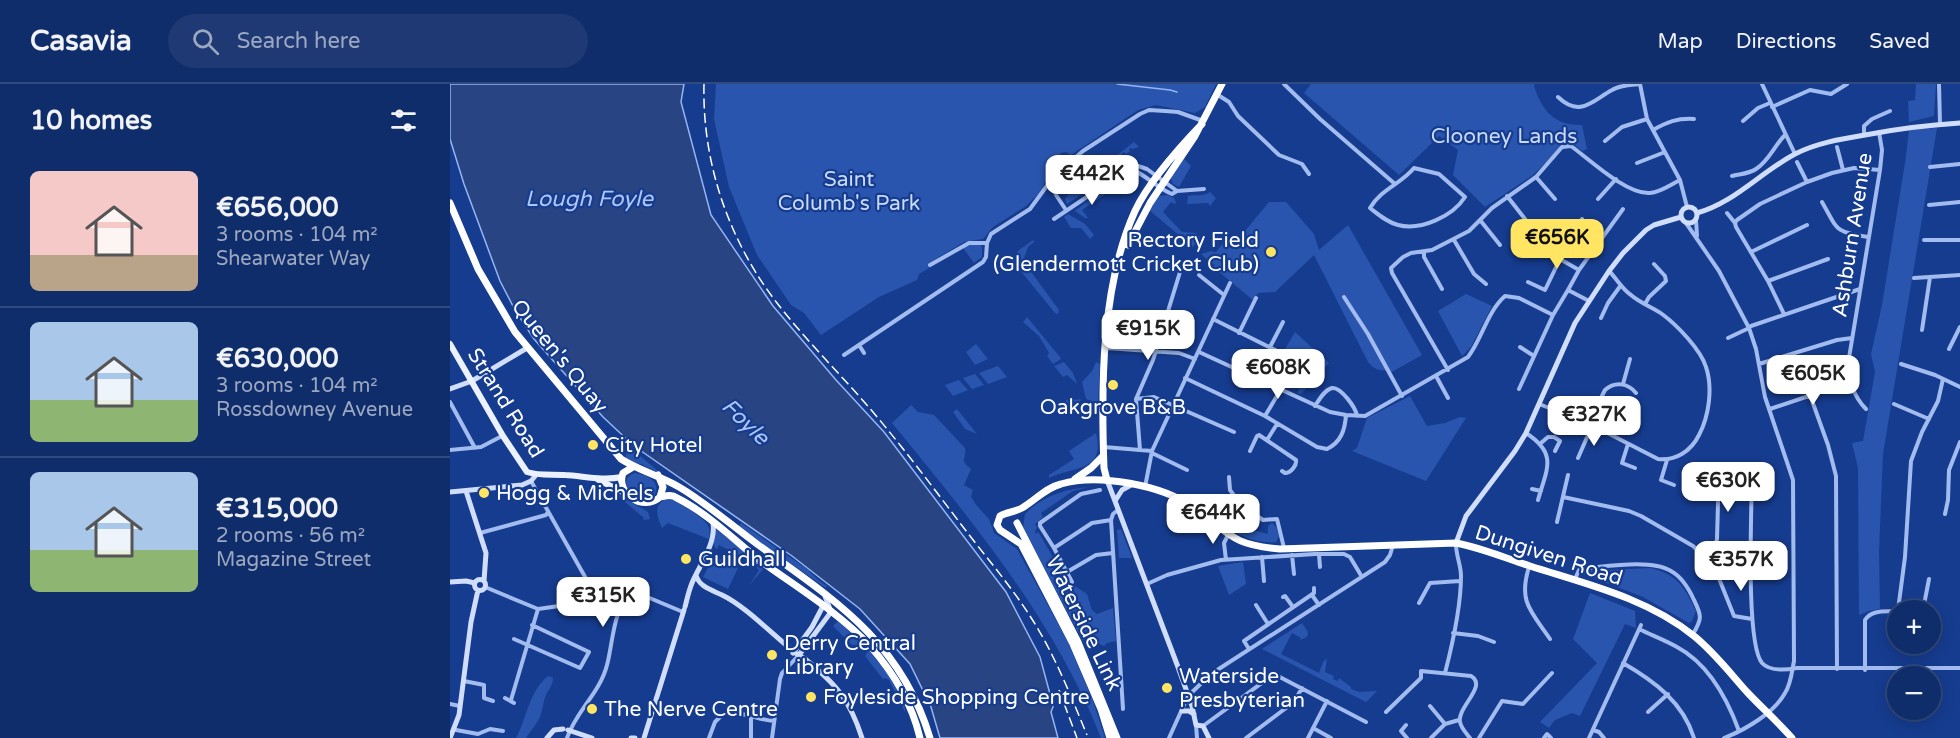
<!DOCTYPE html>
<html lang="en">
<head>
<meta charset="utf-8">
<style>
  body { margin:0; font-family:"Varela Round",sans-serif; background:#1e3973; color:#f1f3f6; height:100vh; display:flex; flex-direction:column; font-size:22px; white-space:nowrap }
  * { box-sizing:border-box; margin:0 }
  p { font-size:20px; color:#9ca8c1 }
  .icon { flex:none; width:33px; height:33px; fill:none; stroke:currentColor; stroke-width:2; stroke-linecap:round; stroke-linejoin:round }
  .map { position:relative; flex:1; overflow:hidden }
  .sheet { display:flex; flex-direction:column; background:#102d6b; width:450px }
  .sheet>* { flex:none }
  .buttons { position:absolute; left:1437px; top:516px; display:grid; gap:12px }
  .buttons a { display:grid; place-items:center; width:54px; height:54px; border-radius:50%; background:#102d6b; box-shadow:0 3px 15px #0003,0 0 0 2px #30497e; font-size:30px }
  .price { position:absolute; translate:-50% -51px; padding:0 14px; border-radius:12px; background:#fff; color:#222; font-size:20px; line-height:39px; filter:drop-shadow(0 2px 3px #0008) }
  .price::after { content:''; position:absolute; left:50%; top:36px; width:18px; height:14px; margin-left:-9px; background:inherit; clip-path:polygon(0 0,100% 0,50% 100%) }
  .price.selected { background:#ffe562; color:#111 }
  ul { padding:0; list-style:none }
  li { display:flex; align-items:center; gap:18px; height:150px; padding:0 30px }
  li+li { border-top:2px solid #30497e }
  li span { display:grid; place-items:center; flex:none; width:168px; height:120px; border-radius:9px; color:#555 }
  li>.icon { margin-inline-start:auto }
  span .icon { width:72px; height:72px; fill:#fffc; stroke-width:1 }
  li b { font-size:26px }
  h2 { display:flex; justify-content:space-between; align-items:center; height:72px; padding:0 30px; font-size:26px }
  header { display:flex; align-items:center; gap:36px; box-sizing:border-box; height:84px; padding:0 30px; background:#102d6b; border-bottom:2px solid #30497e }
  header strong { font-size:28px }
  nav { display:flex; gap:33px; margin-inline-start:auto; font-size:21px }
  .search { width:420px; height:54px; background:#1e3973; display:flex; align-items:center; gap:15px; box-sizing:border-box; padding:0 21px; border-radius:33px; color:#9ca8c1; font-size:22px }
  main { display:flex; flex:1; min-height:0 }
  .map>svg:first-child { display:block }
  .green { fill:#2955ae }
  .water { fill:#284482; stroke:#95b5f2; stroke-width:1.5 }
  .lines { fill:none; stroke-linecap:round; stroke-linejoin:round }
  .stream { stroke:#95b5f2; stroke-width:1.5 }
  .street { stroke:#a3bcf0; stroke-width:4 }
  .secondary { stroke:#d1defb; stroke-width:5 }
  .primary { stroke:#ecf1ff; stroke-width:6 }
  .highway { stroke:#fff; stroke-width:7 }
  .rail { stroke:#fff; stroke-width:1.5; stroke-dasharray:10 4.5; stroke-linecap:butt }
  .poi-dot { fill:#ffe562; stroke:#163c8f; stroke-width:2 }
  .labels { text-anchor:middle; stroke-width:4.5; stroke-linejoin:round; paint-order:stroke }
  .park-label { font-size:21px; fill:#c9dafb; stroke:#163c8f }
  .street-label { font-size:21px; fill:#fff; stroke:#163c8f }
  .poi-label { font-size:21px; fill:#fff; stroke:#163c8f; text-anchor:start }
  .water-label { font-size:22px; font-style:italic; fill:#afc7f7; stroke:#163c8f }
</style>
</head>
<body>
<header>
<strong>Casavia</strong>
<div class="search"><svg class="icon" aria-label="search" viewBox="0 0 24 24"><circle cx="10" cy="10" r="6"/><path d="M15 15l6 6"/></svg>Search here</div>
<nav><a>Map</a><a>Directions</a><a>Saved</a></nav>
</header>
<main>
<section class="sheet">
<h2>10 homes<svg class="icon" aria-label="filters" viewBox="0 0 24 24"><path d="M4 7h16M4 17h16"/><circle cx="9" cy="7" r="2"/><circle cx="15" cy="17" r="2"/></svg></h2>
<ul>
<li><span style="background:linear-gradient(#f6c9c9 70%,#b9a48a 0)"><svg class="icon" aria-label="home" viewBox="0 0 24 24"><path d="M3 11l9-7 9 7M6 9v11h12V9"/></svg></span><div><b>€656,000</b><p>3 rooms · 104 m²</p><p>Shearwater Way</p></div></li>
<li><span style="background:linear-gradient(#a9c7e8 65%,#8fb573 0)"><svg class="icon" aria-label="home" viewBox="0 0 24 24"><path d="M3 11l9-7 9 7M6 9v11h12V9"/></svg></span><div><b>€630,000</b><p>3 rooms · 104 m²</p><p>Rossdowney Avenue</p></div></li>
<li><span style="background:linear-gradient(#a9c7e8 65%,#8fb573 0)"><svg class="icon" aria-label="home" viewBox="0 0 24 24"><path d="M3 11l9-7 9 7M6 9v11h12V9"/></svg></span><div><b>€315,000</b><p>2 rooms · 56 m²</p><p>Magazine Street</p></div></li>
</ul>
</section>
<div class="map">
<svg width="1510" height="654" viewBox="0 0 1510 654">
  <rect width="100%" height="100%" fill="#163c8f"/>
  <path class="green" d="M266 0H766L755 23 745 29 706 21 688 26 621 71 616 68 611 69 603 77 604 85 588 110 576 122 543 143 533 155 514 158 479 179 481 183 469 190 467 196 429 213 371 251 354 229 341 221 307 171 279 103 264 35Z
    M861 0H1085L1084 2C1092 27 1105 42 1132 41L1137 65 1132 67 1122 59H1116L1083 91 1035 123 1003 91 1008 66 989 52 949 91 854 9Z
    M1466 0H1486L1484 32 1459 38 1458 17 1465 16Z
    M1487 44 1433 370 1429 468 1430 525 1419 527 1409 531 1408 384 1402 359 1413 357 1425 288 1421 270 1432 221 1455 79 1459 46Z
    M684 58 689 63 682 65 680 64 679 65 680 67 676 70 674 68 666 75 667 77 665 83 667 86 617 120 615 115 619 109Z
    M734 75 741 82 729 103 723 100 721 94Z
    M676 93 675 97 632 126 638 134H635L625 127 654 105Z
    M760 108 766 114 760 122 758 119 737 120 738 112C746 110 752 113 760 108Z
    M718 111 724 114 726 119 725 120 721 118 713 128 732 148 746 149 750 153 743 163 699 126 709 112Z
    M819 118H836L864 150 869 166 898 141 972 271 940 289 937 286C928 287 924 285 918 278L864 171 825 208 808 209 803 216 763 183 765 180 761 181 758 179 759 177 751 170 761 167 766 168 774 158 782 156 785 159Z
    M618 130 635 140 644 151 640 155 631 144H621L614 133Z
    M583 156 584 158 578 163 573 177 609 226 608 230 605 229 561 175 569 166Z
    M519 161H530L532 163V173L524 179 513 164Z
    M1016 210 1042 222 1021 263 1012 272 988 227Z
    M577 233 610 273 611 275 603 280 597 272 599 269 589 252 573 238Z
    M845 248 879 279 851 310 848 309 849 305 820 291Z
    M526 260 538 275 525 281 516 268Z
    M614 278 623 289 627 300 617 291 613 293 604 282Z
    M646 278 650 280 648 319 636 315 632 298 642 287Z
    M548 282 557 293 538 300 529 289Z
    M525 290 534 301 522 305 513 294Z
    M509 296 518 306 503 312 495 301Z
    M622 312 625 316 631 315 629 320 607 324Z
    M960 312 977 342 995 339 1010 333 1016 334 976 397 902 367 907 364 917 334Z
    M461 321 468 328 484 331 515 364C517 376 508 375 521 385L514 401 523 406 521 413 527 422 539 435 544 449 567 465 595 516 618 558 643 617 655 654H651C604 535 522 437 442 339Z
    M507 325 527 350 515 345 503 328Z
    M646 349C656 389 622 382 599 394V391L624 375 619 367Z
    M184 367 213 391 191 380 184 379 176 374V370L179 367Z
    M185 389C197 391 212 397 204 412L194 414 178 405C174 398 177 391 185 389Z
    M639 403 623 407 591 429 593 433 585 440 587 443 585 448 586 450 588 448 589 449 618 500 623 501 637 510 642 526 647 530 663 524 666 557 657 559 654 562 647 559 632 556 573 444 575 430C592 412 616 405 639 403Z
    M162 407 198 428 200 435 193 436 194 434Z
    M219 414C229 417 251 432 257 440 260 445 260 449 259 455L218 439 212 444C206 431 203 419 219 414Z
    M760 423 764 426 766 423 776 430 775 433 781 437 783 435 796 444 802 436 810 438 809 441H803V446L818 450V442L822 439 826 443 829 452 826 458C796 460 779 444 756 428Z
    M291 439 357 485 368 496 377 502 376 504 288 443Z
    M265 444 302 474 313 485 299 502 309 486 307 484 308 481 269 461 267 465C260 461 266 451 265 444Z
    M671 445 682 474H669L667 446Z
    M264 472 288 484 278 505 253 493Z
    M793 478 796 500 779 511 768 482Z
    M1201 484C1228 491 1235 504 1246 527L1242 537 1239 539 1193 513 1133 490 1135 487Z
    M1140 509 1185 527 1186 544 1175 540 1130 632 1122 629 1105 636 1099 644 1090 638 1147 579 1123 555Z
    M388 537C406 553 458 603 455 628L439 596 435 594 433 595 415 572 417 569 408 561H402L383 542Z
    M852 539 858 548 857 553 850 556 851 554 842 549 831 570 869 589 873 578 877 574 875 588 884 592 883 595 888 597 889 594 901 603V605L909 608 927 607 916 618 812 565Z
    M98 592 103 594C103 601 99 605 96 611 93 618 93 624 91 630 88 639 81 646 76 654H66C77 634 79 607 98 592Z"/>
  <path class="water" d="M0 0H234L231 18 261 131 323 222 386 296 434 348 556 508 590 573 600 610 603 623 601 628 608 654H490L481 623 460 580 410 525 342 472 184 362 153 333 84 255 65 226 50 197 14 100 0 55Z"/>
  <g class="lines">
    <path class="stream" d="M667 0 720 6 727 8"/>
    <path class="street" d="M834 0 870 35 945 100
      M1312 0 1345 70
      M1489 0 1490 40
      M768 11 779 18 788 32 829 71 852 80 859 90
      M1108 13C1130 34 1142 17 1162 6 1170 1 1180 1 1190 0L1197 35 1230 96 1237 123
      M1322 23 1360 6 1381 10 1397 0
      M1293 37 1308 24 1320 19
      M1203 46C1217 38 1227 34 1244 35
      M1414 51V42L1422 35 1440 27
      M1155 57 1172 43 1197 35
      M1387 63 1393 86
      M1347 78 1357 98
      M1187 79 1215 68
      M1480 83 1510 80
      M964 84 989 90 1015 113C1003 132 971 147 948 141 937 138 929 131 920 124 931 105 951 100 964 84Z
      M680 85C696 90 706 104 722 110L727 107 754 105
      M1282 92C1289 90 1299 90 1306 85 1319 77 1324 62 1335 51
      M1086 93 1105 115
      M602 96 606 111 616 126
      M1057 112 1079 140
      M1148 115 1166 95
      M1372 118C1388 146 1384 148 1418 153
      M1479 121 1510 118
      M1277 129 1285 139
      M604 135 677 86 688 82 697 85 727 107
      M1132 135 1127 143 1150 157
      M1030 136 1050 161
      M1246 136 1247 152
      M1236 139 1269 187 1299 244 1306 265 1315 313 1343 396 1344 577C1342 587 1341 600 1335 609 1324 629 1295 646 1274 654
      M1004 156 1024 190 1036 200
      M1474 156H1510
      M1096 167 1129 186
      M974 168V173L992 205
      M1301 168 1357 141
      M480 181 519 159H537
      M749 191 774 211
      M1464 194 1510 191
      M1318 197 1378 175
      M1078 198 1095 206 1110 175
      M894 213 918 250 952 312
      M1139 217 1118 206 1129 186 1173 125
      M1195 220 1199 213 1216 197 1215 192 1204 180
      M1334 230 1318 197 1286 143 1285 139 1287 136 1310 120 1357 98 1382 89 1404 84 1430 86
      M1151 234 1158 219 1171 201
      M763 235 829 268
      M1472 246 1480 193
      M789 249 806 214
      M1278 254 1297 245 1301 242 1410 205
      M409 261 414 269
      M820 263 833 238
      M1070 263 1084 272
      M656 264 729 269 745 275
      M1499 265 1510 243
      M749 268 880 328 896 331 915 332 1018 273C1032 255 1037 228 1055 212L1069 214 1103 231
      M394 271 533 178 536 173 537 159 541 150 580 125 604 92 633 67 690 30 699 26 715 27 728 28 753 37
      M1309 280 1387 256 1402 254
      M1451 280 1485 291 1510 303
      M998 286 942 189 941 184 953 173 961 169 982 166 1019 147 1042 124 1086 93 1112 63 1121 62C1140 76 1177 111 1200 109 1211 108 1220 101 1230 96
      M986 292 998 314
      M735 294 815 332 867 363 877 365C891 358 895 346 896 331
      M1173 300 1180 275
      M1069 305 1103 231 1118 206
      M1360 311 1378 361 1386 392 1387 585
      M686 315 704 313 784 348
      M0 318 25 364
      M1089 320 1138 339 1208 375C1226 377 1241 367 1249 351 1259 332 1263 304 1256 283 1251 266 1227 241 1212 230 1202 223 1190 219 1181 211 1172 205 1167 195 1159 187
      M1444 320 1479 335
      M865 322C869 316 874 306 882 304 891 303 906 324 907 332
      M1320 325 1400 298
      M1416 325C1403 312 1400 298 1398 280L1430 86 1432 66 1429 48
      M815 332 831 305
      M1138 339 1155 306C1165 297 1178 299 1186 309
      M1076 349C1108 370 1097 384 1088 416
      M817 356 827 340
      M1091 359 1098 353H1104L1110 357 1105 367
      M1178 360 1172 379 1185 384
      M654 363 702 367
      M0 366 31 363 52 352
      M690 366 686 315 703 276 730 188
      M800 367 807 352 809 351 846 376C847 381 841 389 835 389L832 387
      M702 369 737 386
      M1128 374 1138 351 1144 343
      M1217 376 1211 396 1224 401
      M779 393 780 406 791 421 813 436 827 435 834 464
      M695 403 702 367 780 199
      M1082 405 1091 407
      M1113 413 1179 427 1191 432 1243 462 1255 474 1268 492 1284 532 1302 535
      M668 426 663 430 661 436 673 625
      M1495 430 1498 416 1499 386 1510 358
      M1107 438 1118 391
      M30 449 96 431 98 428
      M604 464 642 439 661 436
      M869 470 870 483
      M842 471 844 490
      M812 473 814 497
      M1255 474 1265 462 1267 455 1269 385 1271 380 1300 381 1302 386C1302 420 1295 558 1312 579 1320 588 1336 586 1347 584H1510
      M776 476 774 459 778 451
      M295 481 310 477
      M1079 483C1068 518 1081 527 1100 555
      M617 488 646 471 663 469
      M1125 495 1129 486 1137 484C1159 482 1202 475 1221 487 1232 493 1239 505 1244 516 1252 532 1252 535 1243 550
      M622 498 604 464 590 442V439L631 410 650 406
      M697 500 717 491 771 476 865 470H894L900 473 912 493
      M35 503 88 525 109 522 140 511 143 507 81 397
      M862 511 869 521
      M833 513 835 512 843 523
      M969 519 980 499 1010 497
      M806 521 818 540
      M1448 526 1455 473 1461 377 1472 348 1488 317 1493 295
      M1473 526 1479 495
      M1189 545C1201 551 1215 556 1227 563 1259 580 1277 614 1289 647
      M1003 549 1028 552 1044 558
      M64 555 130 584 139 568 82 541
      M799 565 794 557 864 509V504
      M1173 579C1204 597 1233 618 1244 654
      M1415 586V536C1422 525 1436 528 1448 527
      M995 589C1002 562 1011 521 1011 492 1011 481 1006 472 1006 460
      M14 597 34 601V614L43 617
      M55 614 64 619
      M61 616 88 525
      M0 620 10 622
      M980 622 995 640
      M936 628 971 594V587L1021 592C1038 602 1007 623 1010 638 1011 644 1016 649 1020 654
      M1198 628 1218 610
      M746 641 747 654
      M956 641 951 647 957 654
      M753 642 824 590 916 638
      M863 644 881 654
      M6 646 28 650 40 645 53 647
      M1143 646 1149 648 1154 654
      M117 654C126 627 150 609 157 581 163 559 163 522 183 507L233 528
      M259 654 265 638 273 630C291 626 307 636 324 637
      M301 654V634
      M322 654 330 595 332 589 349 571
      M719 654 738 612 761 590 935 478 940 471 943 461
      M796 654 844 618 852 604
      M858 654 877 617
      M981 654 995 640 1009 636
      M1029 654 1052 617 1073 620 1102 589
      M1094 654 1097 650 1101 654
      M1139 654 1191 541"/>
    <path class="secondary" d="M1231 131a8 8 0 1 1 16 0a8 8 0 1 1-16 0Z
      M1247 129C1284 119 1311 88 1345 70 1366 59 1391 55 1415 51 1446 45 1478 41 1510 39
      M0 305 22 297 77 264
      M657 396 728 583 742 622 746 641 753 642 759 654
      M16 407 36 469 34 497
      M0 408 72 401 81 397 86 391
      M665 417 672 406 681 401
      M1006 459 1016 432 1065 367 1076 349 1125 239 1159 187 1173 169 1196 146 1204 141 1231 133
      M246 491C249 503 262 506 272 511 293 521 317 545 336 561 342 568 348 570 355 575 386 600 400 616 412 654
      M24.5 501a5.5 5.5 0 1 1 11 0a5.5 5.5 0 1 1-11 0Z
      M0 498 16 497 25 499
      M235 523C237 515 239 506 242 499 250 480 266 460 263 439
      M343 569 362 543 373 522
      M349 571 381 528 375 512
      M732 627H739L744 630
      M118 646 142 654
      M0 654 9 631 21 538 28 506
      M97 654 104 646 113 645
      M181 654H185
      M194 654 234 526"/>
    <path class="primary" d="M0 260 53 352 77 388C89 392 102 390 115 391 134 392 152 397 172 393
      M147 395 178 411"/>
    <path class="highway" d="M0 119 28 185 65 248 171 375C188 386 210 392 229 403 255 418 281 441 307 460 383 515 451 557 480 654
      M678 161 700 119 745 52 772 0
      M183 383 173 389C165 410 194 428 210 413L213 403 208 391
      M625 395 641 384 653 372
      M657 396 654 384C651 303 651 202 685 127 699 97 729 64 752 40
      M210 413C216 412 221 410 227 414 257 429 282 454 308 475 346 503 387 527 420 562 443 588 462 620 470 654
      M567 439 628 558 667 654
      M660 654 651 625 623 560 571 460 550 446 547 441 550 432C557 428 565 428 572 424 586 416 595 404 611 400 648 389 713 401 744 424 780 450 782 461 830 465L1006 459C1032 464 1055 474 1080 482 1136 500 1197 514 1244 552 1264 568 1280 589 1297 608 1312 624 1328 638 1342 654"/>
    <path class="rail" d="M254 0C252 79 279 157 327 219 361 263 402 301 437 345 466 380 493 417 520 452 541 479 562 504 580 532 604 569 620 610 637 651
      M609 606 627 654"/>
  </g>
  <g class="poi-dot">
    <circle cx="821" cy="168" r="6"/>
    <circle cx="663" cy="301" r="6"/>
    <circle cx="143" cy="361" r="6"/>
    <circle cx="34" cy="409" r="6"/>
    <circle cx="236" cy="475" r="6"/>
    <circle cx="322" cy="571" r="6"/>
    <circle cx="717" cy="604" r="6"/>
    <circle cx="361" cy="613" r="6"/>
    <circle cx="142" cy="625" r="6"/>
  </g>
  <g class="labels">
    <g class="park-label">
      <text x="1054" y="59">Clooney Lands</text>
      <text x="399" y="102">Saint<tspan x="399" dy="24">Columb's Park</tspan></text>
    </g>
    <g class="street-label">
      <text transform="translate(1402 151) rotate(-81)" y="7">Ashburn Avenue</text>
      <text transform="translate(110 272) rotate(51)" y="7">Queen's Quay</text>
      <text transform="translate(56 319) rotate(58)" y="7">Strand Road</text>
      <text transform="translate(1099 471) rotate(18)" y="7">Dungiven Road</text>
      <text transform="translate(634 539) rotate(64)" y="7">Waterside Link</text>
    </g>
    <g class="poi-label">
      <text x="809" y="163" text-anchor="end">Rectory Field<tspan x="809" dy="24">(Glendermott Cricket Club)</tspan></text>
      <text x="663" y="330" text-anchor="middle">Oakgrove B&amp;B</text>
      <text x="155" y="368">City Hotel</text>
      <text x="46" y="416">Hogg &amp; Michels</text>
      <text x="248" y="482">Guildhall</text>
      <text x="334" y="566">Derry Central<tspan x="334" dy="24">Library</tspan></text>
      <text x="729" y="599">Waterside<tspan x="729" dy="24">Presbyterian</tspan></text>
      <text x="373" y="620">Foyleside Shopping Centre</text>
      <text x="154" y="632">The Nerve Centre</text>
    </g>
    <g class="water-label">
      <text x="139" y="122">Lough Foyle</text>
      <text transform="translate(296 337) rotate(44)" y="8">Foyle</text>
    </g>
  </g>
</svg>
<div class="buttons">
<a>+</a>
<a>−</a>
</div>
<b class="price" style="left:642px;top:122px">€442K</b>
<b class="price selected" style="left:1107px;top:186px">€656K</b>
<b class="price" style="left:698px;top:277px">€915K</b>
<b class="price" style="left:828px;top:316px">€608K</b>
<b class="price" style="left:1363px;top:322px">€605K</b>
<b class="price" style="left:1144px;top:363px">€327K</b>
<b class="price" style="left:1278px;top:429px">€630K</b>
<b class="price" style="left:763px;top:461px">€644K</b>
<b class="price" style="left:1291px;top:508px">€357K</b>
<b class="price" style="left:153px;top:544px">€315K</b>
</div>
</main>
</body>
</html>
